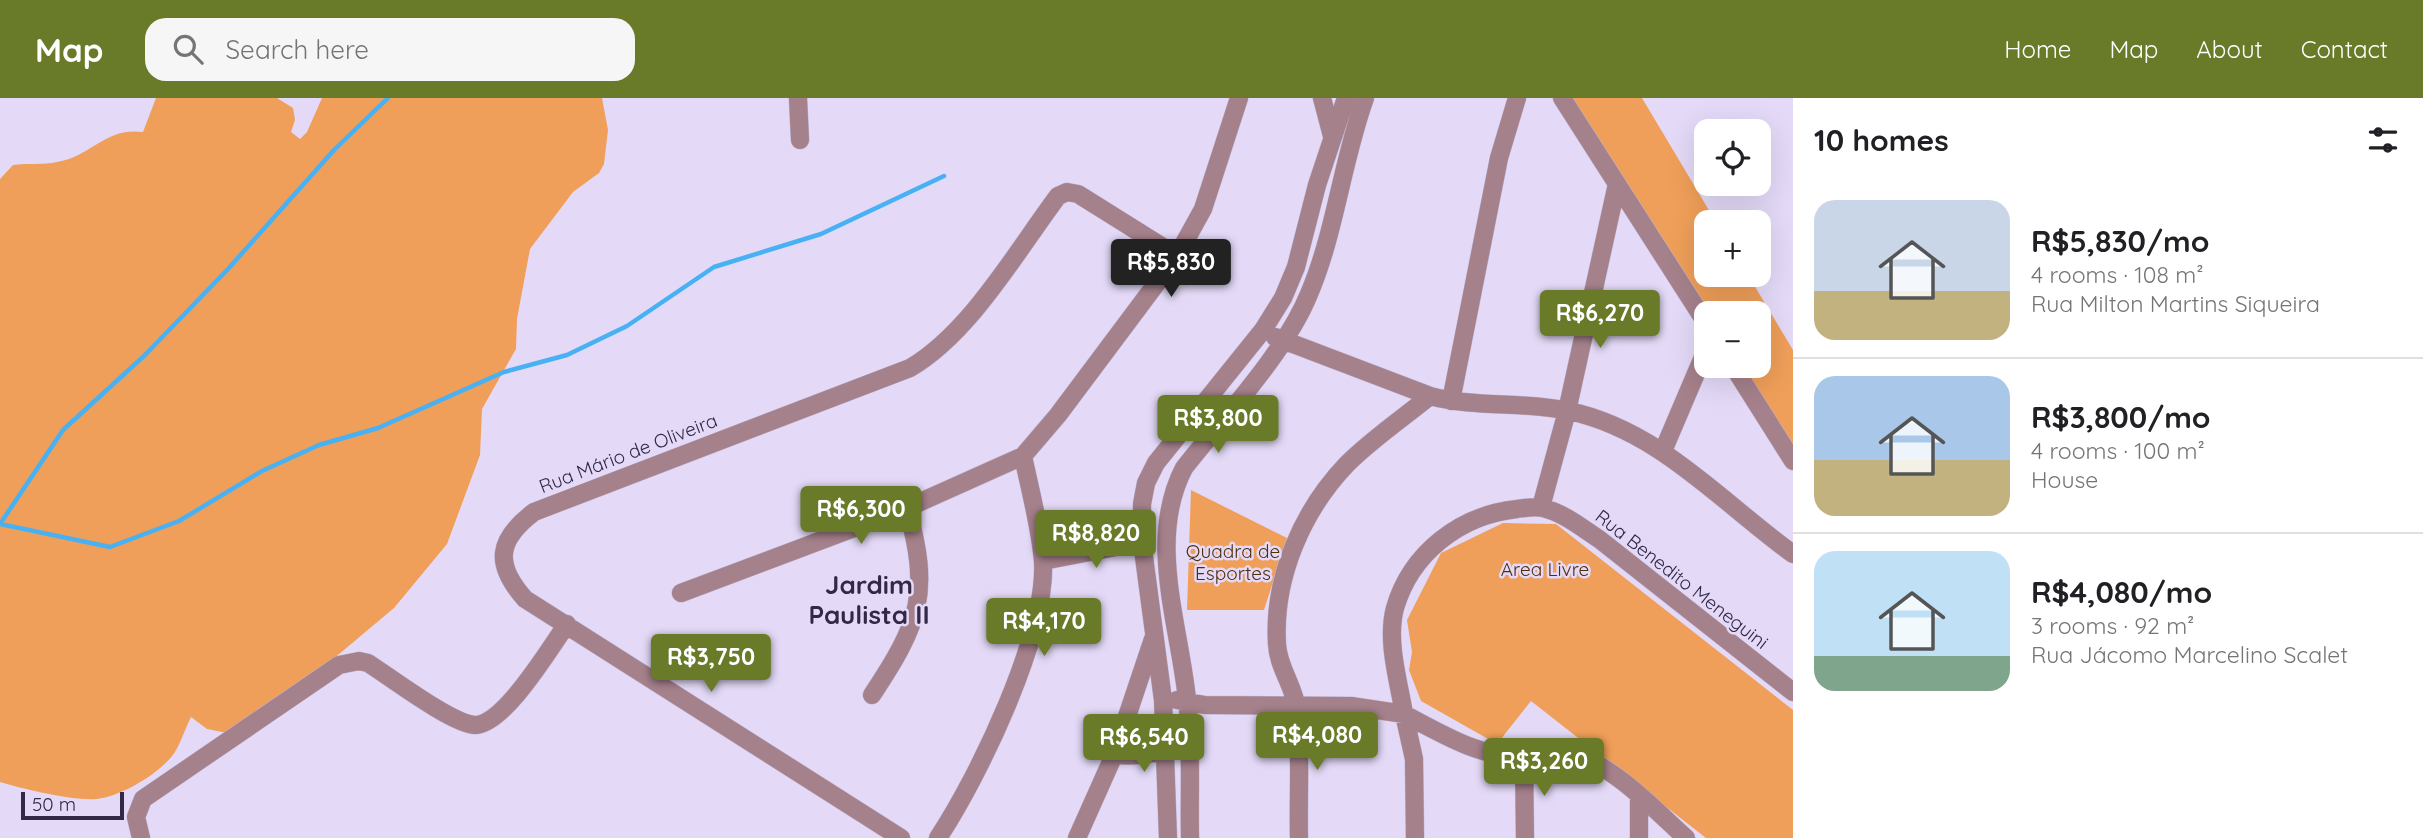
<!DOCTYPE html>
<html lang="en">
<head>
<meta charset="utf-8">
<style>
  body { margin:0; font-family:Quicksand,sans-serif; background:#f6f6f6; color:#202124; height:100vh; display:flex; flex-direction:column; font-size:26px; white-space:nowrap }
  * { box-sizing:border-box; margin:0 }
  p { font-size:23px; color:#757577 }
  .icon { flex:none; width:38px; height:38px; fill:none; stroke:currentColor; stroke-width:2; stroke-linecap:round; stroke-linejoin:round }
  .map { position:relative; flex:1; overflow:hidden }
  .side { display:flex; flex-direction:column; background:#fff; width:630px }
  .side>* { flex:none }
  .tools { position:absolute; left:1694px; top:21px; display:grid; gap:14px }
  .tools a { display:grid; place-items:center; width:77px; height:77px; border-radius:14px; background:#fff; box-shadow:0 7px 28px #0002; font-size:35px }
  .scale { position:absolute; left:21px; bottom:18px; width:103px; box-sizing:border-box; padding-left:7px; border:4px solid #332845; border-top:0; font-size:19px; line-height:24px; white-space:nowrap; color:#332845; -webkit-text-stroke:5px #e4daf8; paint-order:stroke }
  .price { position:absolute; translate:-50% -60px; padding:0 16px; border-radius:7px; background:#697a29; color:#fff; font-size:23px; line-height:46px; filter:drop-shadow(0 2px 4px #0008) }
  .price::after { content:''; position:absolute; left:50%; top:42px; width:21px; height:16px; margin-left:-10px; background:inherit; clip-path:polygon(0 0,100% 0,50% 100%) }
  .price.on { background:#222; color:#fff }
  ul { padding:0; list-style:none }
  li { display:flex; align-items:center; gap:21px; height:175px; padding:0 21px }
  li+li { border-top:2px solid #e0e0e0 }
  li span { display:grid; place-items:center; flex:none; width:196px; height:140px; border-radius:21px; color:#555 }
  li>.icon { margin-inline-start:auto }
  span .icon { width:84px; height:84px; fill:#fffc; stroke-width:1 }
  li b { font-size:30px }
  h2 { display:flex; justify-content:space-between; align-items:center; height:84px; padding:0 21px; font-size:30px }
  header { display:flex; align-items:center; gap:42px; box-sizing:border-box; height:98px; padding:0 35px; background:#697a29; color:#fff }
  header strong { font-size:33px }
  nav { display:flex; gap:38px; margin-inline-start:auto; font-size:24px }
  .search { width:490px; height:63px; background:#f6f6f6; display:flex; align-items:center; gap:18px; box-sizing:border-box; padding:0 24px; border-radius:21px; color:#757577; font-size:26px }
  main { display:flex; flex:1; min-height:0 }
  .map>svg:first-child { display:block }
  .green { fill:#ef9f59 }
  .lines { fill:none; stroke-linecap:round; stroke-linejoin:round }
  .stream { stroke:#48b1f3; stroke-width:4.5 }
  .minor-casing { stroke:#c1b6d4; stroke-width:19 }
  .minor { stroke:#a5818b; stroke-width:18 }
  .labels { text-anchor:middle; stroke-width:5; stroke-linejoin:round; paint-order:stroke }
  .street-label { font-size:19px; fill:#332845; stroke:#e4daf8 }
  .park-label { font-size:19px; fill:#4f2d0e; stroke:#e4daf8 }
  .district-label { font-size:26px; font-weight:bold; fill:#332845; stroke:#e4daf8 }
</style>
</head>
<body>
<header>
<strong>Map</strong>
<div class="search"><svg class="icon" aria-label="search" viewBox="0 0 24 24"><circle cx="10" cy="10" r="6"/><path d="M15 15l6 6"/></svg>Search here</div>
<nav><a>Home</a><a>Map</a><a>About</a><a>Contact</a></nav>
</header>
<main>
<div class="map">
<svg width="1793" height="740" viewBox="0 0 1793 740">
  <rect width="100%" height="100%" fill="#e4daf8"/>
  <path class="green" d="M156 0H277L293 10 295 22 291 34 300 41 307 34 322 0H602L608 32 604 66 599 75 573 94 530 151 517 221 516 251 482 311 480 357 447 446 394 510 295 593 232 636 207 631 191 619C185 631 181 644 175 654 161 675 122 698 97 701 73 703 23 691 0 684V81L13 67C28 65 43 67 57 64 92 58 105 29 143 34Z
    M1572 0H1642L1716 124H1706V177H1748L1793 252V346L1743 268H1759V215H1710Z
    M1191 392 1287 440 1264 512H1187Z
    M1503 425 1556 426 1793 612V740H1706L1531 603 1497 646 1421 603 1409 572 1412 554 1407 522 1441 455Z"/>
  <g class="lines">
    <path class="stream" d="M0 426 110 449 179 423 262 373 319 347 378 330 504 274 567 257 627 228 714 169 821 136 944 78
      M0 426 63 332 144 258 228 171 334 52 388 0"/>
    <g class="minor-casing">
      <path id="minor" d="M798 0 800 42
        M1322 0 1332 38
        M1562 0 1706 225
        M1275 239 1430 298
        M1733 268 1793 363
        M1451 303 1499 60 1517 0
        M1663 353 1706 252
        M1541 409 1567 313 1617 86
        M1043 463 1142 444
        M681 495 907 410 1023 358 1058 317 1177 158 1203 111 1239 0
        M872 597C920 525 931 494 907 410
        M1177 602 1205 607 1351 608 1404 616 1414 661 1415 740
        M1114 657C1135 658 1158 659 1173 643
        M1524 660 1525 740
        M141 740 136 719 143 701 339 567 359 563 368 565C390 579 452 626 475 627 504 627 550 550 567 526
        M901 740 525 501C494 466 497 442 534 414L910 270C970 235 1016 154 1058 98L1067 94 1078 96 1177 158
        M938 740C979 678 1047 537 1043 463 1040 428 1030 392 1023 358
        M1077 740 1114 657 1153 541
        M1168 740 1163 602 1142 444V406L1146 385 1156 365 1263 232 1283 200 1296 169 1317 87 1346 0
        M1190 740C1189 694 1192 647 1187 601 1179 525 1147 441 1184 370 1224 319 1285 255 1309 196 1335 135 1342 64 1365 0
        M1299 740C1298 698 1301 654 1297 612 1295 589 1278 570 1277 546 1273 480 1302 413 1347 366 1372 341 1403 320 1430 298 1475 310 1523 303 1569 313 1659 332 1721 404 1793 456
        M1639 740V698
        M1686 740C1657 714 1614 668 1576 657 1558 652 1541 660 1523 659 1479 659 1442 636 1404 616 1399 584 1386 543 1395 510 1411 455 1460 417 1517 411 1525 410 1535 408 1543 410 1564 415 1582 430 1599 441L1793 594"/>
    </g>
    <use href="#minor" class="minor"/>
  </g>
  <g class="labels">
    <g class="street-label">
      <text transform="translate(628 355) rotate(-21)" y="7">Rua Mário de Oliveira</text>
      <text transform="translate(1682 481) rotate(38)" y="7">Rua Benedito Meneguini</text>
    </g>
    <g class="park-label">
      <text x="1233" y="460">Quadra de<tspan x="1233" dy="22">Esportes</tspan></text>
      <text x="1545" y="478">Area Livre</text>
    </g>
    <g class="district-label">
      <text x="869" y="496">Jardim<tspan x="869" dy="30">Paulista II</tspan></text>
    </g>
  </g>
</svg>
<div class="tools">
<a><svg class="icon" aria-label="locate" viewBox="0 0 24 24"><circle cx="12" cy="12" r="6"/><path d="M12 2v4M12 18v4M2 12h4M18 12h4"/></svg></a>
<a>+</a>
<a>−</a>
</div>
<div class="scale">50 m</div>
<b class="price on" style="left:1171px;top:201px">R$5,830</b>
<b class="price" style="left:1600px;top:252px">R$6,270</b>
<b class="price" style="left:1218px;top:357px">R$3,800</b>
<b class="price" style="left:861px;top:448px">R$6,300</b>
<b class="price" style="left:1096px;top:472px">R$8,820</b>
<b class="price" style="left:1044px;top:560px">R$4,170</b>
<b class="price" style="left:711px;top:596px">R$3,750</b>
<b class="price" style="left:1317px;top:674px">R$4,080</b>
<b class="price" style="left:1144px;top:676px">R$6,540</b>
<b class="price" style="left:1544px;top:700px">R$3,260</b>
</div>
<section class="side">
<h2>10 homes<svg class="icon" aria-label="filters" viewBox="0 0 24 24"><path d="M4 7h16M4 17h16"/><circle cx="9" cy="7" r="2"/><circle cx="15" cy="17" r="2"/></svg></h2>
<ul>
<li><span style="background:linear-gradient(#c9d6e8 65%,#c2b280 0)"><svg class="icon" aria-label="home" viewBox="0 0 24 24"><path d="M3 11l9-7 9 7M6 9v11h12V9"/></svg></span><div><b>R$5,830/mo</b><p>4 rooms · 108 m²</p><p>Rua Milton Martins Siqueira</p></div></li>
<li><span style="background:linear-gradient(#a9c7e8 60%,#c2b280 0)"><svg class="icon" aria-label="home" viewBox="0 0 24 24"><path d="M3 11l9-7 9 7M6 9v11h12V9"/></svg></span><div><b>R$3,800/mo</b><p>4 rooms · 100 m²</p><p>House</p></div></li>
<li><span style="background:linear-gradient(#bfe0f5 75%,#7fa58c 0)"><svg class="icon" aria-label="home" viewBox="0 0 24 24"><path d="M3 11l9-7 9 7M6 9v11h12V9"/></svg></span><div><b>R$4,080/mo</b><p>3 rooms · 92 m²</p><p>Rua Jácomo Marcelino Scalet</p></div></li>
</ul>
</section>
</main>
</body>
</html>
